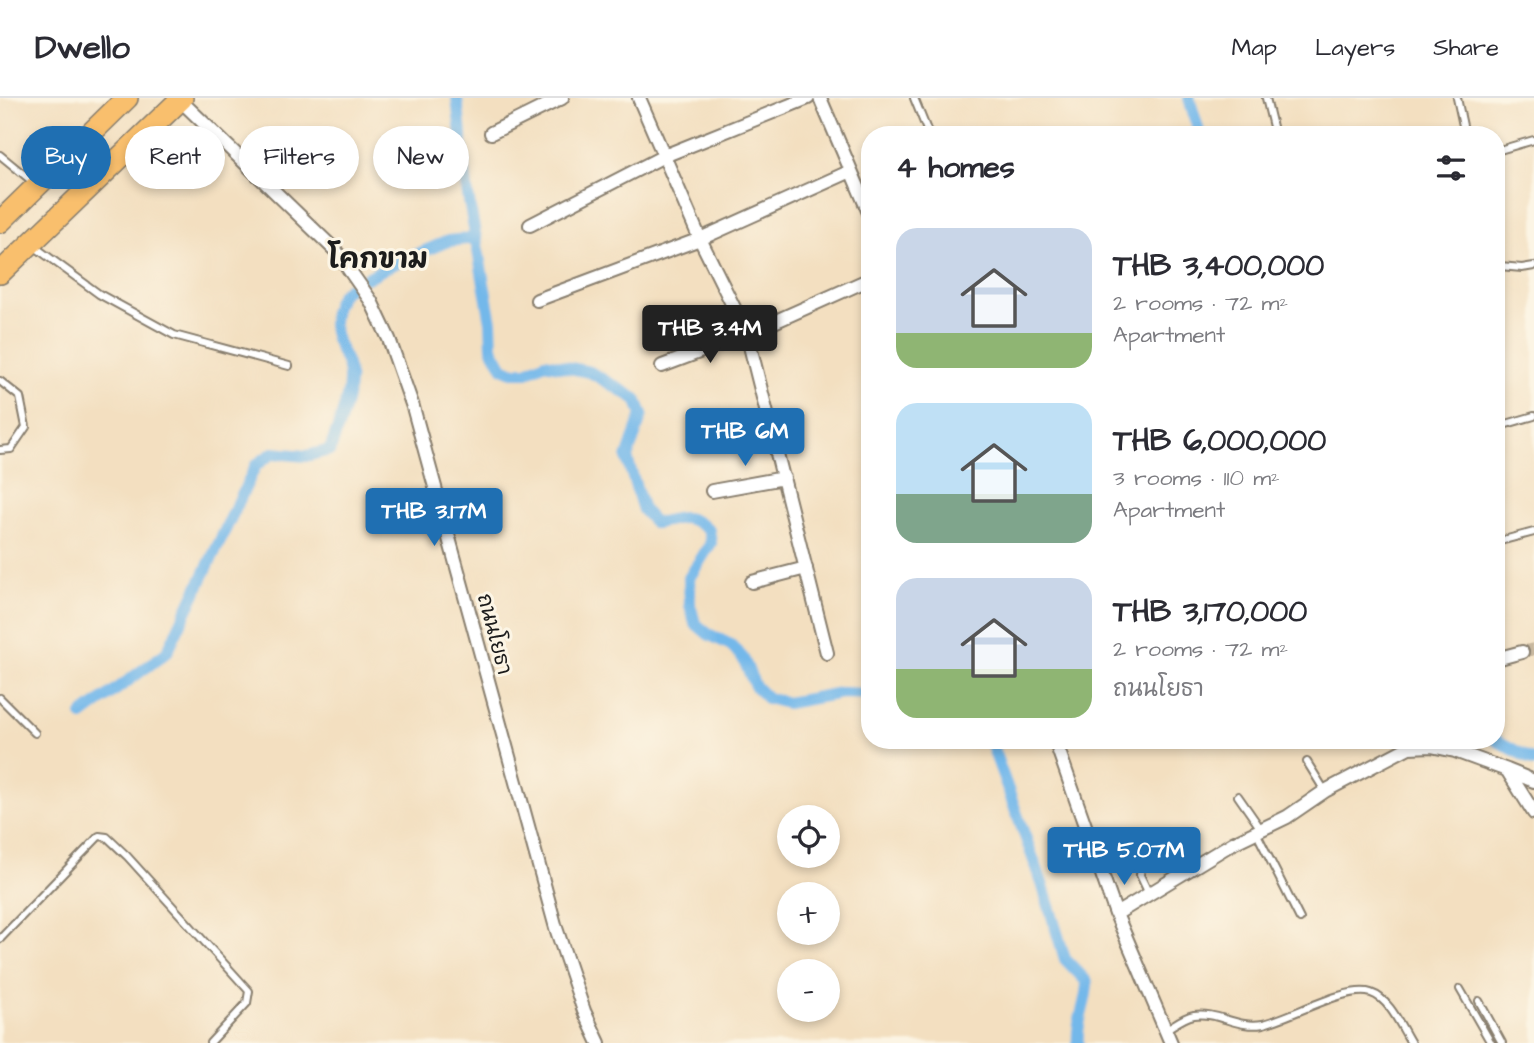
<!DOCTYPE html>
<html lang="en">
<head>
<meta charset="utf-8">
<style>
  body { margin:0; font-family:"Architects Daughter","Playpen Sans Thai",sans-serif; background:#f7f7f7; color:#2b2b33; height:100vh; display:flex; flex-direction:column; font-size:26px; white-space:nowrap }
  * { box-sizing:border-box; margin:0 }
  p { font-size:23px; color:#7c7c81 }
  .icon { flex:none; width:38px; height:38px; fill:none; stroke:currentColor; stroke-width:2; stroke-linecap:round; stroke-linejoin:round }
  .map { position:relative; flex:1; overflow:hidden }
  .side { position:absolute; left:861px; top:28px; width:644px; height:623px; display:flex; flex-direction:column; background:#fff; border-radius:28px; box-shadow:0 4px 10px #0003 }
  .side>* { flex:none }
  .banner { position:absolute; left:21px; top:28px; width:665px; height:63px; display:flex; gap:14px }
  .tools { position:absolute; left:777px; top:707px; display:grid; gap:14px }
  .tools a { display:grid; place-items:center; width:63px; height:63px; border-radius:50%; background:#fff; box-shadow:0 4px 10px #0003; font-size:35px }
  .price { position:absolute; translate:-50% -60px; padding:0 16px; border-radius:7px; background:#1f6fb2; color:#fff; font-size:23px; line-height:46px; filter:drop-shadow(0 2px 4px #0008) }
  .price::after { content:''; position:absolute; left:50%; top:42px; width:21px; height:16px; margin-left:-10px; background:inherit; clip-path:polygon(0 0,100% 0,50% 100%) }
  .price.current { background:#222; color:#fff }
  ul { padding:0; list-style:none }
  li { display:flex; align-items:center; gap:21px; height:175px; padding:0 35px }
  li span { display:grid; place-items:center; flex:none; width:196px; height:140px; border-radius:21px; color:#555 }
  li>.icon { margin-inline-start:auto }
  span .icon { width:84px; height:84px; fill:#fffc; stroke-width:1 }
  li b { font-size:30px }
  h2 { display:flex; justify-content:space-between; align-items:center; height:84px; padding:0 35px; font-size:30px }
  .tag { padding:0 24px; border-radius:32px; background:#fff; box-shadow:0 4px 10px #0003; font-size:24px; line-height:63px }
  .tag.current { background:#1f6fb2; color:#fff }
  header { display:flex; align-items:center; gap:42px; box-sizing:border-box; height:98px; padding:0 35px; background:#fff; border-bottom:2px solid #e1e1e2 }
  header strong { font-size:33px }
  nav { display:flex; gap:38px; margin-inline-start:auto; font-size:24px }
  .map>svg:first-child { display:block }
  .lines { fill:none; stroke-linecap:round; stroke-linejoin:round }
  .canal { stroke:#73b8ea; stroke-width:12 }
  .street-tunnel { stroke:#c8b89f; stroke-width:12; stroke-dasharray:12 6; stroke-linecap:butt }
  .lane-casing { stroke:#887e6e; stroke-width:10 }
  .street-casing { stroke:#887e6e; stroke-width:16 }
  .primary-casing { stroke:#887e6e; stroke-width:24 }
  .lane { stroke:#fff; stroke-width:6 }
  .street { stroke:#fff; stroke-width:12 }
  .primary { stroke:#f9bf6d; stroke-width:21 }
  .labels { text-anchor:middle; stroke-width:6; stroke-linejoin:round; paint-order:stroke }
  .street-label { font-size:21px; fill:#1c1c1c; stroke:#fcf5e5 }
  .district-label { font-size:28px; font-weight:bold; fill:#1c1c1c; stroke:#fcf5e5 }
</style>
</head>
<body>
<header>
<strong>Dwello</strong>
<nav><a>Map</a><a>Layers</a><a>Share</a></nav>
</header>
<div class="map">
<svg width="1534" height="945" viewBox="0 0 1534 945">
  <rect width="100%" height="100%" fill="#fcf5e5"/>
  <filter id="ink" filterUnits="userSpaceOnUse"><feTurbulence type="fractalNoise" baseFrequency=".0143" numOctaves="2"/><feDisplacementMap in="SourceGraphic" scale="14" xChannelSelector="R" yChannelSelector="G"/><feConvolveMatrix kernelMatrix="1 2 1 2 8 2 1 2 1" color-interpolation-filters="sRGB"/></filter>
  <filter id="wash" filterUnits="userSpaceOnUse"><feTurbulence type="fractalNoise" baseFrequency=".00686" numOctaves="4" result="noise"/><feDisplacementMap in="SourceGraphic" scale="28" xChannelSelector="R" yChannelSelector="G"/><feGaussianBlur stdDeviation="1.57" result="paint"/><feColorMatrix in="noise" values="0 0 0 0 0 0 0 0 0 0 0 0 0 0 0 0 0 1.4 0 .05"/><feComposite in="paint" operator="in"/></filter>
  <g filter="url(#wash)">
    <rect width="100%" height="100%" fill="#f3dfc0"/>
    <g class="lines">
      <path class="canal" d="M457 0 467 92 491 224 492 250 503 270 512 274H527L545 265 590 274 636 301 642 316 627 360 643 412 655 425C683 421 683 413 709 432L711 445 689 480 690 507 695 525 708 536 731 547 743 560 755 588 767 600 787 605 841 595 870 596
        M1189 0 1200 37
        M367 180 387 169 448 143 476 140
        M82 617 167 554 256 367 273 355 306 358 330 352C337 331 348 306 349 284 351 264 337 251 334 233 331 219 336 197 349 190
        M990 642 1042 785 1065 861 1087 884C1087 907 1076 921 1078 945
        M1496 642 1534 663"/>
    </g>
  </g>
  <g filter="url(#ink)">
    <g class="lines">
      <path class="street-tunnel" d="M1522 554 1534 551"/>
      <g class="lane-casing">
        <path id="lane" d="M914 0 929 37
          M1266 0 1275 37
          M1457 0 1465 37
          M1496 53 1534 42
          M0 57 33 84
          M35 149 99 196 174 237 289 268
          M1496 162 1500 168 1522 170 1534 168
          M0 283 20 299 26 329 11 351 0 352
          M1496 329 1534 318
          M1496 444 1534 434
          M0 600 35 635
          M1307 664 1325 693
          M1238 698 1261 731
          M1256 734 1300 821
          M1149 796 1140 777 1141 770 1145 766 1175 757 1179 760 1185 774
          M0 841 99 738 107 739 127 758 249 893 247 905 210 945
          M1460 891 1491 945
          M1479 903 1502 945
          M1165 932C1174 927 1183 919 1194 917 1217 913 1238 931 1263 926 1290 920 1347 887 1371 895 1390 901 1401 929 1411 945"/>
      </g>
      <g class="street-casing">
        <path id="street" d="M639 0 700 141 747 236 827 555
          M820 0 870 117
          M180 2 336 153 371 203 389 241 413 309 556 830 584 913 599 945
          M491 35 562 0
          M530 127 664 58 808 0
          M537 202 700 141 851 73
          M662 268 747 236 870 181
          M712 393 784 380
          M752 484 806 470
          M1496 561 1522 554
          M1055 642 1116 816 1171 945
          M1507 672 1534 683
          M1116 816 1233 745 1287 719 1325 693 1409 649 1431 648 1455 653 1507 672 1534 715"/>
      </g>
      <g class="primary-casing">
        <path id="primary" d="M0 124 127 0
          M0 175 182 0"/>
      </g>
      <use href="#lane" class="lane"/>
      <use href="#street" class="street"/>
      <use href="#primary" class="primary"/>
    </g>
  </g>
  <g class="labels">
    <g class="street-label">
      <text transform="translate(495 536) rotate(75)" y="7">ถนนโยธา</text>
    </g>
    <g class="district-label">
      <text x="378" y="170">โคกขาม</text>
    </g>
  </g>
</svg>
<div class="tools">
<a><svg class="icon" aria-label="locate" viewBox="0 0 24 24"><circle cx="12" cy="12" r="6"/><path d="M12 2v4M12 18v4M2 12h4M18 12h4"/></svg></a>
<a>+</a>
<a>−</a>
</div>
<b class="price current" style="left:710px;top:267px">THB 3.4M</b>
<b class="price" style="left:745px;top:370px">THB 6M</b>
<b class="price" style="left:434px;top:450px">THB 3.17M</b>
<b class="price" style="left:1124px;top:789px">THB 5.07M</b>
<div class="banner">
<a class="tag current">Buy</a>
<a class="tag">Rent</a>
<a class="tag">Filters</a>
<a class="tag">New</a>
</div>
<section class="side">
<h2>4 homes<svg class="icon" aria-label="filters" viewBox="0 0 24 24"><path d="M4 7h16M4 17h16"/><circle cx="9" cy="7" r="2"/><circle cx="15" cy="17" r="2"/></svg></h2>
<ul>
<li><span style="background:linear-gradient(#c9d6e8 75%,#8fb573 0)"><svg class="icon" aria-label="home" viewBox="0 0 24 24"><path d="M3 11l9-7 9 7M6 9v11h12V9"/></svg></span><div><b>THB 3,400,000</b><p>2 rooms · 72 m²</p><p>Apartment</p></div></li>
<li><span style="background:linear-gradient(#bfe0f5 65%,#7fa58c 0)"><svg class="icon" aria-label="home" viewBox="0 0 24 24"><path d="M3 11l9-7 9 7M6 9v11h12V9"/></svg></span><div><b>THB 6,000,000</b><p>3 rooms · 110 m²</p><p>Apartment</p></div></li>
<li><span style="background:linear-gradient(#c9d6e8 65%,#8fb573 0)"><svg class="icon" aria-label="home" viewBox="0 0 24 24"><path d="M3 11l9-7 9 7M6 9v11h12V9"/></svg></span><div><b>THB 3,170,000</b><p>2 rooms · 72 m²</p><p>ถนนโยธา</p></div></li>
</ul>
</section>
</div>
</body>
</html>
